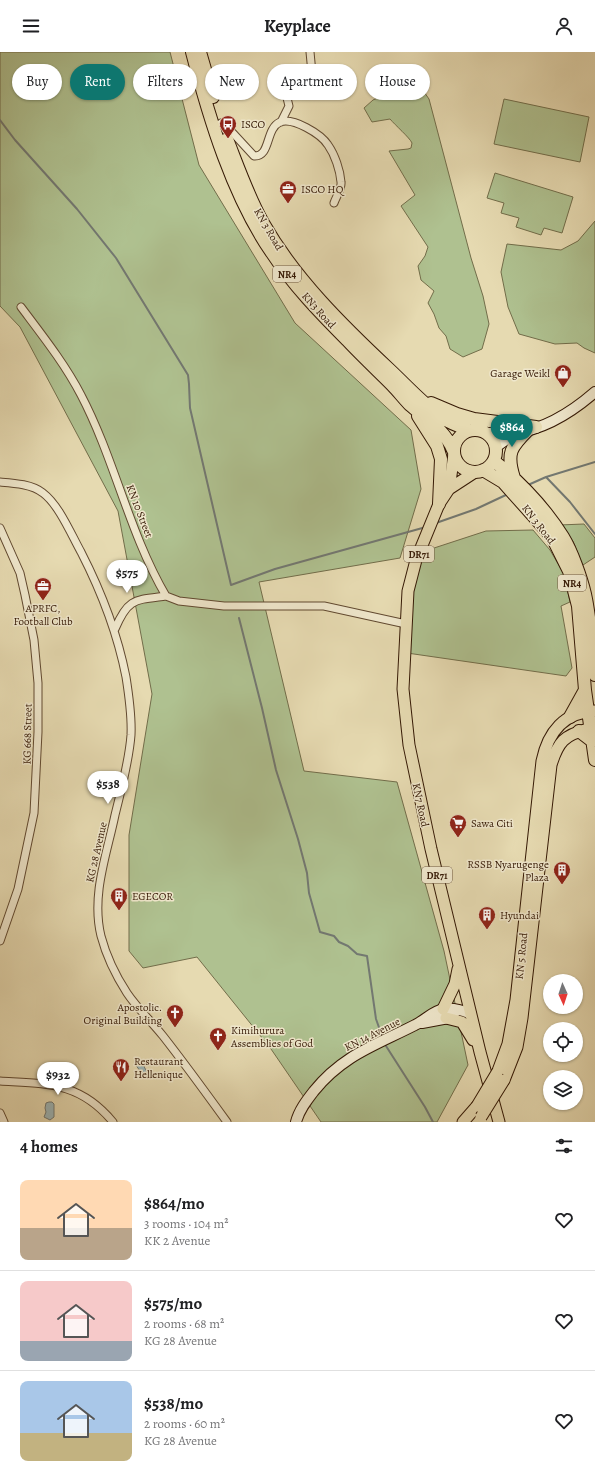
<!DOCTYPE html>
<html lang="en">
<head>
<meta charset="utf-8">
<style>
  body { margin:0; font-family:Alegreya,serif; background:#f6f6f6; color:#202124; height:100vh; display:flex; flex-direction:column; font-size:15px; white-space:nowrap }
  * { box-sizing:border-box; margin:0 }
  p { font-size:13px; color:#757577 }
  .icon { flex:none; width:22px; height:22px; fill:none; stroke:currentColor; stroke-width:2; stroke-linecap:round; stroke-linejoin:round }
  .map { position:relative; height:1070px; overflow:hidden }
  .side { display:flex; flex-direction:column; background:#fff; flex:1 }
  .side>* { flex:none }
  .top-card { position:absolute; left:12px; top:12px; width:571px; height:36px; display:flex; gap:8px }
  .needle { width:26px; rotate:177deg }
  .tools { position:absolute; left:543px; top:922px; display:grid; gap:8px }
  .tools a { display:grid; place-items:center; width:40px; height:40px; border-radius:50%; background:#fff; box-shadow:0 1px 3px #0004; font-size:20px }
  .price { position:absolute; translate:-50% -34px; padding:0 9px; border-radius:14px; background:#fff; color:#222; font-size:13px; line-height:26px; filter:drop-shadow(0 1px 2px #0008) }
  .price::after { content:''; position:absolute; left:50%; top:24px; width:12px; height:9px; margin-left:-6px; background:inherit; clip-path:polygon(0 0,100% 0,50% 100%) }
  .price.current { background:#0f766e; color:#fff }
  ul { padding:0; list-style:none }
  li { display:flex; align-items:center; gap:12px; height:100px; padding:0 20px }
  li+li { border-top:1px solid #e0e0e0 }
  li span { display:grid; place-items:center; flex:none; width:112px; height:80px; border-radius:8px; color:#555 }
  li>.icon { margin-inline-start:auto }
  span .icon { width:48px; height:48px; fill:#fffc; stroke-width:1 }
  li b { font-size:17px }
  h2 { display:flex; justify-content:space-between; align-items:center; height:48px; padding:0 20px; font-size:17px }
  .pill { padding:0 14px; border-radius:18px; background:#fff; box-shadow:0 1px 3px #0004; font-size:14px; line-height:36px }
  .pill.current { background:#0f766e; color:#fff }
  header { display:flex; justify-content:space-between; align-items:center; height:52px; padding:0 20px; background:#fff; font-size:18px; font-weight:600 }
  .map>svg:first-child { display:block }
  .green { fill:#afc190; stroke:#726d4a }
  .water { fill:#9db7b9; stroke:#737871 }
  .lines { fill:none; stroke-linecap:round; stroke-linejoin:round }
  .stream { stroke:#737871; stroke-width:2 }
  .minor-casing { stroke:#614930; stroke-width:9 }
  .secondary-casing { stroke:#351905; stroke-width:12 }
  .primary-casing { stroke:#351905; stroke-width:13 }
  .trunk-casing { stroke:#351905; stroke-width:14 }
  .minor { stroke:#efe7cc; stroke-width:7 }
  .secondary { stroke:#efe7cc; stroke-width:10 }
  .primary { stroke:#e6dab1; stroke-width:11 }
  .trunk { stroke:#e6dab1; stroke-width:12 }
  .primary-bridge-casing { stroke:#351905; stroke-width:13; stroke-linecap:butt }
  .primary-bridge { stroke:#e6dab1; stroke-width:11 }
  .labels { text-anchor:middle; stroke-width:3; stroke-linejoin:round; paint-order:stroke }
  .shield { fill:#efe7cc; stroke:#6d5741; stroke-width:1 }
  .shield-label { font-size:10px; font-weight:bold; fill:#351905 }
  .poi-label { font-size:11px; fill:#351905; stroke:#efe7cc; text-anchor:start }
  .street-label { font-size:11px; fill:#351905; stroke:#efe7cc }
</style>
</head>
<body>
<header><svg class="icon" aria-label="menu" viewBox="0 0 24 24"><path d="M4 6h16M4 12h16M4 18h16"/></svg>Keyplace<svg class="icon" aria-label="person" viewBox="0 0 24 24"><circle cx="12" cy="8" r="4"/><path d="M4 21q1-7 8-7t8 7"/></svg></header>
<div class="map">
<svg width="595" height="1070" viewBox="0 0 595 1070">
  <rect width="100%" height="100%" fill="#e6dab1"/>
  <filter id="stains"><feTurbulence type="fractalNoise" baseFrequency=".005" numOctaves="4"/><feColorMatrix values="0 0 0 0 .2 0 0 0 0 .09 0 0 0 0 .02 0 0 0 .5 -.17"/></filter>
  <radialGradient id="worn" r=".72"><stop offset=".6" stop-color="#630" stop-opacity="0"/><stop offset="1" stop-color="#630" stop-opacity=".3"/></radialGradient>
  <path class="green" d="M0 0H170L199 113 295 271 411 378 421 437 400 506 259 530 304 719 397 730 444 899 468 1013 437 1070H321L271 997 197 905 143 916 129 899V783L152 642 118 459 20 275 0 254Z
    M415 27 429 47 471 206 483 244 489 272 482 297 463 305 450 297 446 284 439 276 434 262 428 251 434 239 421 228 418 214 425 204 428 195 401 154 415 143 389 99 408 97 411 96 412 91C410 86 395 73 390 67L372 70 364 56 373 48 382 44 406 36Z
    M504 47 589 65 580 110 494 92Z
    M495 121 573 145 562 181 544 176 541 183 516 175 519 166 501 161 504 151 487 146Z
    M595 169V301L584 296 577 291 555 292 519 282 508 255 501 220 507 192 561 198 578 189Z
    M584 472 595 486V505L580 515 577 499 573 489 559 473Z
    M533 478 550 498 564 522 570 550 561 554 572 616 566 624 407 601 412 543 418 517 428 498 486 479Z"/>
  <path class="water" d="M141 1009 147 1020 143 1023 135 1012Z
    M49 1050H52L54 1052V1065L50 1068 44 1065 46 1060 45 1056 46 1051Z"/>
  <g class="lines">
    <path class="stream" d="M0 68 15 88 77 157 116 206 188 323 189 332 190 356 231 533 275 517 426 475
      M546 425 570 450 595 482
      M528 433 546 425 595 410
      M436 471 476 457 508 442
      M239 566 262 656 276 718 298 787 307 821 309 841 320 880 334 884 339 890 348 894 357 902 367 904 376 967 382 984
      M386 994 425 1055 433 1070"/>
    <g class="minor-casing">
      <path id="minor" d="M281 70 289 54 286 42 312 21 310 0
        M221 71 231 79 254 104C271 105 265 77 280 70 293 65 321 82 328 93 335 103 340 118 341 130 342 136 336 145 334 151
        M21 255C42 283 65 312 81 343 115 408 129 481 166 544L179 549 224 554H324L406 572
        M0 430C13 431 32 432 43 441 59 453 71 482 81 500 102 541 117 579 126 625 129 644 132 663 131 683 129 710 121 738 115 763 107 802 91 843 101 884 106 903 116 924 127 941 137 956 151 969 163 984 185 1012 206 1041 227 1070
        M0 476 20 521 25 543 34 588 38 631V680L34 761 18 837 0 889
        M115 577C128 546 135 548 166 544
        M0 1029C48 1032 80 1030 113 1070
        M0 1061 4 1070"/>
    </g>
    <g class="secondary-casing">
      <path id="secondary" d="M487 381C496 381 506 382 515 381 546 377 572 360 595 340
        M496 395 515 381
        M422 971 454 965
        M296 1070C299 1058 307 1048 314 1039 343 1003 376 993 415 973 424 969 434 958 444 957 454 956 462 958 471 962"/>
    </g>
    <g class="primary-casing">
      <path id="primary" d="M475 420 449 437 439 452 416 508 408 539 403 637 409 693 431 797 480 1000 499 1070
        M449 437 454 402
        M443 957 455 932 458 917
        M446 966 462 970 473 988
        M498 1019 508 992 516 948 542 709C548 680 564 660 595 659
        M504 1028 517 995 522 966 551 713C558 690 564 683 588 677
        M463 1070 477 1054"/>
    </g>
    <g class="trunk-casing">
      <path id="trunk" d="M192 0C209 66 233 145 272 201 293 233 320 261 347 288 361 303 377 318 392 333 398 339 404 347 410 353 426 367 445 378 453 398
        M200 0 213 45
        M227 87C238 115 248 144 263 171 295 227 343 274 390 318 407 334 424 353 444 367 452 372 461 375 469 378
        M431 351 457 362 474 367 536 375
        M418 364 437 394 441 407 439 452
        M454 399a21 21 0 1 1 42 0a21 21 0 1 1-42 0Z
        M494 409C520 430 545 456 563 485 572 500 581 525 585 542 591 569 592 596 595 623
        M483 418 503 430 552 485 569 519 578 554 585 638 595 708
        M514 426C506 401 511 395 528 378
        M570 665 585 638
        M579 679 592 689"/>
    </g>
    <use href="#minor" class="minor"/>
    <use href="#secondary" class="secondary"/>
    <use href="#primary" class="primary"/>
    <use href="#trunk" class="trunk"/>
    <g class="primary-bridge-casing">
      <path id="primary-bridge" d="M477 1054 498 1019
        M481 1065 504 1028"/>
    </g>
    <use href="#primary-bridge" class="primary-bridge"/>
  </g>
  <defs>
    <g id="bus-pin" transform="scale(0.9)"><path d="M0 17L-7.5 6A9.5 9.5 0 1 1 7.5 6Z" fill="#8f2418" stroke="#efe7cc"/><path d="M-5-6H5V4H4V6H2V4H-2V6H-4V4H-5ZM-3.5-4V0h7V-4ZM-3.5 1.2v1.5H-2V1.2ZM2 1.2v1.5H3.5V1.2Z" fill="#fff"/></g>
    <g id="office-pin" transform="scale(0.9)"><path d="M0 17L-7.5 6A9.5 9.5 0 1 1 7.5 6Z" fill="#8f2418" stroke="#efe7cc"/><path d="M-6-3h4V-5.5h4V-3h4V5H-6ZM-1-4.5V-3h2v-1.5ZM-6 0V1H6V0Z" fill="#fff"/></g>
    <g id="shop-pin" transform="scale(0.9)"><path d="M0 17L-7.5 6A9.5 9.5 0 1 1 7.5 6Z" fill="#8f2418" stroke="#efe7cc"/><path d="M-5-2.5h2.3a2.7 3.5 0 0 1 5.4 0H5L5.5 6h-11ZM-1.5-2.5h3a1.5 2.3 0 0 0-3 0Z" fill="#fff"/></g>
    <g id="supermarket-pin" transform="scale(0.9)"><path d="M0 17L-7.5 6A9.5 9.5 0 1 1 7.5 6Z" fill="#8f2418" stroke="#efe7cc"/><path d="M-6-5.5h2.5l.6 2H6L4.5 2H-2.5L-4.4-4H-6ZM-1.5 3.2a1.3 1.3 0 1 0 .1 0ZM3 3.2a1.3 1.3 0 1 0 .1 0Z" fill="#fff"/></g>
    <g id="building-pin" transform="scale(0.9)"><path d="M0 17L-7.5 6A9.5 9.5 0 1 1 7.5 6Z" fill="#8f2418" stroke="#efe7cc"/><path d="M-4-6H4V6H1V3H-1V6H-4ZM-2.5-4.3h1.7v1.8h-1.7ZM.8-4.3h1.7v1.8H.8ZM-2.5-1h1.7V.8h-1.7ZM.8-1h1.7V.8H.8Z" fill="#fff"/></g>
    <g id="church-pin" transform="scale(0.9)"><path d="M0 17L-7.5 6A9.5 9.5 0 1 1 7.5 6Z" fill="#8f2418" stroke="#efe7cc"/><path d="M-1.2-6h2.4v3.5h3.3v2.4h-3.3V6h-2.4V-.1h-3.3v-2.4h3.3Z" fill="#fff"/></g>
    <g id="restaurant-pin" transform="scale(0.9)"><path d="M0 17L-7.5 6A9.5 9.5 0 1 1 7.5 6Z" fill="#8f2418" stroke="#efe7cc"/><path d="M-5-6h1v4h1v-4h1v4h1v-4h1v5L-1.5 .5V6h-2V.5L-5-1ZM5-6V6H3V1.5H1.5Q1.5-4 5-6Z" fill="#fff"/></g>
  </defs>
  <g fill-rule="evenodd">
    <use href="#bus-pin" x="228" y="72"/>
    <use href="#office-pin" x="288" y="137"/>
    <use href="#shop-pin" x="563" y="321"/>
    <use href="#office-pin" x="43" y="534"/>
    <use href="#supermarket-pin" x="458" y="771"/>
    <use href="#building-pin" x="562" y="818"/>
    <use href="#building-pin" x="119" y="844"/>
    <use href="#building-pin" x="487" y="863"/>
    <use href="#church-pin" x="175" y="961"/>
    <use href="#church-pin" x="218" y="984"/>
    <use href="#restaurant-pin" x="121" y="1015"/>
  </g>
  <g class="labels">
    <g class="shield">
      <rect x="273" y="214" width="28" height="16" rx="3"/>
      <rect x="404" y="494" width="30" height="16" rx="3"/>
      <rect x="558" y="523" width="28" height="16" rx="3"/>
      <rect x="422" y="815" width="30" height="16" rx="3"/>
    </g>
    <g class="shield-label">
      <text x="287" y="226">NR4</text>
      <text x="419" y="506">DR71</text>
      <text x="572" y="535">NR4</text>
      <text x="437" y="827">DR71</text>
    </g>
    <g class="poi-label">
      <text x="241" y="76">ISCO</text>
      <text x="301" y="141">ISCO HQ</text>
      <text x="550" y="325" text-anchor="end">Garage Weikl</text>
      <text x="43" y="560" text-anchor="middle">APRFC,<tspan x="43" dy="13">Football Club</tspan></text>
      <text x="471" y="775">Sawa Citi</text>
      <text x="549" y="816" text-anchor="end">RSSB Nyarugenge<tspan x="549" dy="13">Plaza</tspan></text>
      <text x="132" y="848">EGECOR</text>
      <text x="500" y="867">Hyundai</text>
      <text x="162" y="959" text-anchor="end">Apostolic.<tspan x="162" dy="13">Original Building</tspan></text>
      <text x="231" y="982">Kimihurura<tspan x="231" dy="13">Assemblies of God</tspan></text>
      <text x="134" y="1013">Restaurant<tspan x="134" dy="13">Hellenique</tspan></text>
    </g>
    <g class="street-label">
      <text transform="translate(269 177) rotate(60)" y="4">KN 3 Road</text>
      <text transform="translate(319 258) rotate(48)" y="4">KN3 Road</text>
      <text transform="translate(140 459) rotate(69)" y="4">KN 10 Street</text>
      <text transform="translate(539 472) rotate(52)" y="4">KN 3 Road</text>
      <text transform="translate(27 682) rotate(-89)" y="4">KG 668 Street</text>
      <text transform="translate(421 753) rotate(78)" y="4">KN7 Road</text>
      <text transform="translate(96 800) rotate(-77)" y="4">KG 28 Avenue</text>
      <text transform="translate(521 904) rotate(-84)" y="4">KN 5 Road</text>
      <text transform="translate(372 982) rotate(-27)" y="4">KN 14 Avenue</text>
    </g>
  </g>
  <rect width="100%" height="100%" filter="url(#stains)"/>
  <rect width="100%" height="100%" fill="url(#worn)"/>
</svg>
<div class="tools">
<a><svg class="needle" viewBox="-14 -14 28 28"><path d="M0-13l5 13h-10z" fill="#e53935"/><path d="M0 13l5-13h-10z" fill="#757577"/></svg></a>
<a><svg class="icon" aria-label="locate" viewBox="0 0 24 24"><circle cx="12" cy="12" r="6"/><path d="M12 2v4M12 18v4M2 12h4M18 12h4"/></svg></a>
<a><svg class="icon" aria-label="layers" viewBox="0 0 24 24"><path d="M12 4l9 5-9 5-9-5zM3 14l9 5 9-5"/></svg></a>
</div>
<b class="price current" style="left:512px;top:396px">$864</b>
<b class="price" style="left:127px;top:542px">$575</b>
<b class="price" style="left:108px;top:753px">$538</b>
<b class="price" style="left:58px;top:1044px">$932</b>
<div class="top-card">
<a class="pill">Buy</a>
<a class="pill current">Rent</a>
<a class="pill">Filters</a>
<a class="pill">New</a>
<a class="pill">Apartment</a>
<a class="pill">House</a>
</div>
</div>
<section class="side">
<h2>4 homes<svg class="icon" aria-label="filters" viewBox="0 0 24 24"><path d="M4 7h16M4 17h16"/><circle cx="9" cy="7" r="2"/><circle cx="15" cy="17" r="2"/></svg></h2>
<ul>
<li><span style="background:linear-gradient(#ffd9b3 60%,#b9a48a 0)"><svg class="icon" aria-label="home" viewBox="0 0 24 24"><path d="M3 11l9-7 9 7M6 9v11h12V9"/></svg></span><div><b>$864/mo</b><p>3 rooms · 104 m²</p><p>KK 2 Avenue</p></div><svg class="icon" aria-label="heart" viewBox="0 0 24 24"><path d="M12 20l-8-8c-3-5 5-10 8-4 3-6 11-1 8 4z"/></svg></li>
<li><span style="background:linear-gradient(#f6c9c9 75%,#9aa5b1 0)"><svg class="icon" aria-label="home" viewBox="0 0 24 24"><path d="M3 11l9-7 9 7M6 9v11h12V9"/></svg></span><div><b>$575/mo</b><p>2 rooms · 68 m²</p><p>KG 28 Avenue</p></div><svg class="icon" aria-label="heart" viewBox="0 0 24 24"><path d="M12 20l-8-8c-3-5 5-10 8-4 3-6 11-1 8 4z"/></svg></li>
<li><span style="background:linear-gradient(#a9c7e8 65%,#c2b280 0)"><svg class="icon" aria-label="home" viewBox="0 0 24 24"><path d="M3 11l9-7 9 7M6 9v11h12V9"/></svg></span><div><b>$538/mo</b><p>2 rooms · 60 m²</p><p>KG 28 Avenue</p></div><svg class="icon" aria-label="heart" viewBox="0 0 24 24"><path d="M12 20l-8-8c-3-5 5-10 8-4 3-6 11-1 8 4z"/></svg></li>
</ul>
</section>
</body>
</html>
